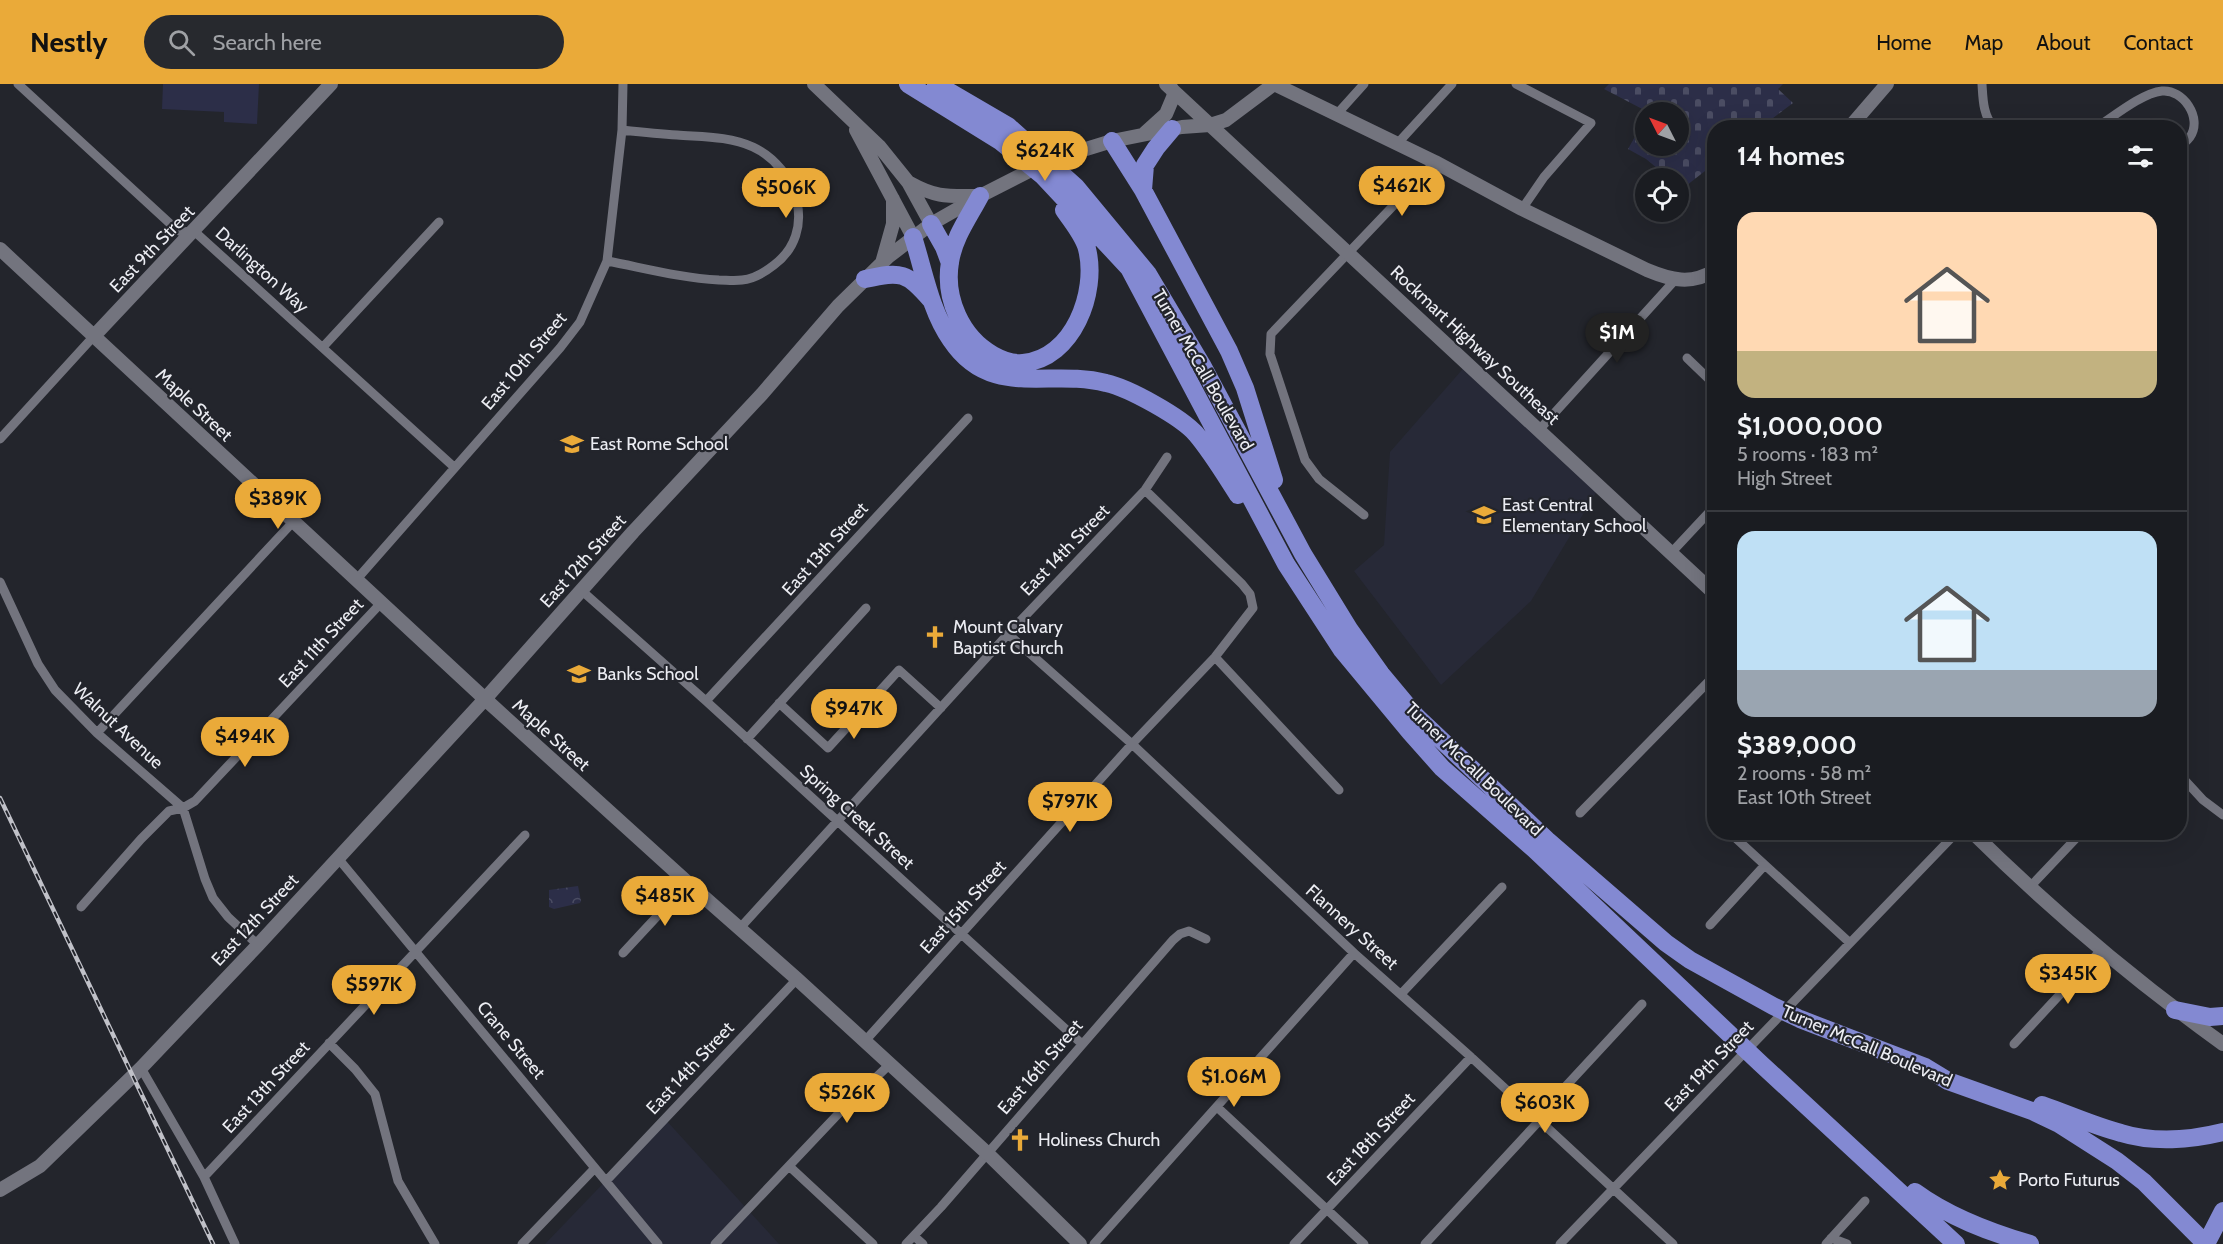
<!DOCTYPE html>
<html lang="en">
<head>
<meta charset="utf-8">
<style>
  body { margin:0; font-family:Cabin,sans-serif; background:#27292e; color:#f1f3f6; height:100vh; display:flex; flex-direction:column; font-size:22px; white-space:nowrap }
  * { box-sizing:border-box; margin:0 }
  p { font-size:20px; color:#9fa1a5 }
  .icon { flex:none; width:33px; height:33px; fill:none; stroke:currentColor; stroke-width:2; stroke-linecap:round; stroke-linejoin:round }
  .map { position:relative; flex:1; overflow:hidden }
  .drawer { position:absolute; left:1707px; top:36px; width:480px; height:720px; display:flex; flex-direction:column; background:#1a1c21; border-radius:24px; box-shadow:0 6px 24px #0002,0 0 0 2px #383a3f }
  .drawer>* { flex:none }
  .needle { width:39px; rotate:312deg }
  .controls { position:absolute; left:1635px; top:18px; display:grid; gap:12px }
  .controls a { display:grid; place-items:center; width:54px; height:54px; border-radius:50%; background:#1a1c21; box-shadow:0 6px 24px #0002,0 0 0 2px #383a3f; font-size:30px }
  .price { position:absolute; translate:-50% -51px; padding:0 14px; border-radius:21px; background:#eaaa39; color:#111; font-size:20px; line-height:39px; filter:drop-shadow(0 2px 3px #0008) }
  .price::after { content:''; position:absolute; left:50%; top:36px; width:18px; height:14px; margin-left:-9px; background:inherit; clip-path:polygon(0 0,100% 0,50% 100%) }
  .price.selected { background:#222; color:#fff }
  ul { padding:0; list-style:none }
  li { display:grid; align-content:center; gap:12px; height:318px; padding:0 30px }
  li+li { border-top:2px solid #383a3f }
  li span { display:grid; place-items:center; height:186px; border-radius:18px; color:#555 }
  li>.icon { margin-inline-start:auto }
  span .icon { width:108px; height:108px; fill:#fffc; stroke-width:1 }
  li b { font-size:26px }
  h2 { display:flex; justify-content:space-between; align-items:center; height:72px; padding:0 30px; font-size:26px }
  header { display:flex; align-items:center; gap:36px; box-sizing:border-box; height:84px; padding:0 30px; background:#eaaa39; color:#111 }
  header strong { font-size:28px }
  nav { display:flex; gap:33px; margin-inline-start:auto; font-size:21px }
  .search { width:420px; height:54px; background:#27292e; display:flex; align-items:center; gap:15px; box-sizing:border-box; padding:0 21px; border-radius:33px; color:#9fa1a5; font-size:22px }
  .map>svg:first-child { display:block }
  .built { fill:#272937 }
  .cemetery { fill:url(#cemetery-stones) }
  .park { fill:url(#park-crowns) }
  .pitch { fill:#2c2e48 }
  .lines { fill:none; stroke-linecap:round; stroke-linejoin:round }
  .street { stroke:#73747e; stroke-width:9 }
  .secondary { stroke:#73747e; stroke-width:14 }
  .highway { stroke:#8389d2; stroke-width:18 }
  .rail-casing { stroke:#c0c1c8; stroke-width:4.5 }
  .rail { stroke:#23252c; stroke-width:2; stroke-dasharray:7; stroke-linecap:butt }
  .labels { text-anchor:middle; stroke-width:4.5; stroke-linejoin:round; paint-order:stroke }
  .street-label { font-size:18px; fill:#ecedf3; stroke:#23252c }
  .poi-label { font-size:18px; fill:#ecedf3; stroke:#23252c; text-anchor:start }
</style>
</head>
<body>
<header>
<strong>Nestly</strong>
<div class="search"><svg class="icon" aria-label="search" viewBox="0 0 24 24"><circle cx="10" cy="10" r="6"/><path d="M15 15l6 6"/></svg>Search here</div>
<nav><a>Home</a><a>Map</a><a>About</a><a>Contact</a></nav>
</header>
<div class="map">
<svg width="2223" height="1160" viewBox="0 0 2223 1160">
  <defs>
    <pattern id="cemetery-stones" width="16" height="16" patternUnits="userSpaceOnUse" patternTransform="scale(1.5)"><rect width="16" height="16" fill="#2c2e48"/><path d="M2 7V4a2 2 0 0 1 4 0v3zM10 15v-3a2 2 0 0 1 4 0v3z" fill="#4b4d63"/></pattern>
    <pattern id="park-crowns" width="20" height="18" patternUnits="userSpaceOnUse" patternTransform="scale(1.5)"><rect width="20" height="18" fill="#2c2e48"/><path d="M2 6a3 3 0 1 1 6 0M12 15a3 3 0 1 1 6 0" fill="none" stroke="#4b4d63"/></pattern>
  </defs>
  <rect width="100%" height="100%" fill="#23252c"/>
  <path class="built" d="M1468 279 1600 402 1531 517 1441 601 1354 487 1384 461 1390 368Z
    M665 1035 779 1160H545Z"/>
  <path class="cemetery" d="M1609 0H1783L1778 5 1793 19 1761 43 1714 44V80L1682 105 1679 102 1678 94H1669L1646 75 1628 65 1645 35 1646 62H1678V28H1648L1604 5Z"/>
  <path class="park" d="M578 802 581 817 580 819 554 825 549 823V806Z"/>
  <path class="pitch" d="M163 0H259L257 40 224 38V28L162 25Z"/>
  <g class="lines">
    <path class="street" d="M18 0 177 146 182 148 194 147 454 383
      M1516 0 1591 39 1544 93 1522 125
      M1982 0C1983 16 1983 31 1994 44
      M1337 30 1364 0
      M2096 44C2113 33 2142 9 2162 7 2183 5 2203 34 2190 53 2187 57 2183 60 2180 63
      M1397 60 1452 0
      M607 177C644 184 681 194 719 196 726 196 734 197 742 196 754 195 765 188 774 181 818 148 798 84 753 63 729 52 702 53 677 51 658 50 640 48 622 46
      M323 263 439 138
      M1687 274 1714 300
      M1539 346 1675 196
      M0 355 94 252
      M1364 431 1319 395 1305 376 1270 270 1271 250 1435 78
      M1671 469 1714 423
      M357 495 560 264 580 238 607 177 622 46 623 0
      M0 498 38 580 55 606 97 649 183 724 205 795 213 814 228 833 258 861
      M581 506 706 617 1082 960
      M1008 550 1132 660 1354 869 1471 973 1673 1160
      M1215 573 1339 706
      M706 617 968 334
      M779 619 828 664 899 586 941 624
      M97 649 293 438
      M747 655 866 524
      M2180 691 2203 716 2223 731
      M1580 729 1714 592
      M1729 748 1850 859
      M337 773 658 1160
      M2029 804 2082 748
      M81 823 141 755 169 727 183 724 195 717 382 518
      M1710 841 1764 782
      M740 844 1008 550 1145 406 1167 373
      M623 869 688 799
      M1401 910 1502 803
      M865 957 1132 660 1215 573 1253 524 1250 510 1242 500 1145 406
      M329 959 355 985 375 1010 398 1097 435 1160
      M2014 960 2102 865
      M141 984 204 1093 235 1160
      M1217 1023 1364 1160
      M789 1082 873 1160
      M204 1093 525 751
      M607 1096 797 895
      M914 1152 923 1160
      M1831 1154 1847 1160
      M522 1160 595 1084
      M715 1160 841 1027 889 981
      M906 1160 941 1123 1173 856 1180 850 1189 847 1206 855
      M1094 1160 1354 869
      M1294 1160 1471 973
      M1425 1160 1539 1037 1541 1029 1642 920
      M1560 1160 1957 748
      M1826 1160 1865 1117"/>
    <path class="secondary" d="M814 0 879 62 908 98 931 140
      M1166 0 1714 509
      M1849 44 1887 0
      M856 46 913 153
      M1145 49 1166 30 1174 11 1172 5
      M910 99C937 114 948 112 978 112
      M0 165 485 615 688 799 797 895 987 1069 1080 1160
      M882 179 893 140V115
      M94 252 331 0
      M1972 748C2050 825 2134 896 2223 960
      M0 1106 40 1082 141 984 258 861 485 615 633 448 762 310 838 222 888 173 931 140 980 112 1031 86 1073 69 1112 57 1182 43 1210 41 1226 36 1274 0 1435 78 1522 125 1647 186C1671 196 1691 201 1714 187"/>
    <path class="highway" d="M908 0 1000 57 1043 92 1129 184 1286 480 1342 566 1410 648 1442 684 1534 765 1760 979 1956 1160
      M936 0 1008 42 1076 103 1148 190 1202 281 1303 470 1349 545 1381 590 1416 632 1547 756 1666 859 1690 876 1773 922 1800 935 1925 983 1948 997 2032 1027 2059 1040 2117 1077 2144 1098 2206 1160 2223 1127
      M1112 57 1143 106 1229 267 1245 304 1274 396
      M1143 106 1145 81 1156 64 1172 45
      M980 112C969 133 954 153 950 178 944 214 961 253 993 271 1002 276 1013 280 1023 279 1073 275 1098 208 1087 165 1084 152 1072 138 1064 126
      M931 140 944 163 950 179
      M913 153C924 187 930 226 951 256 991 316 1049 284 1106 299 1129 304 1181 333 1196 350 1212 369 1225 391 1238 411
      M865 195C902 187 906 188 931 216
      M2175 926 2210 933 2223 932
      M2042 1021C2068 1030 2094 1042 2121 1049 2153 1059 2191 1056 2223 1048
      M1915 1108C1949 1133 1989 1148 2030 1160"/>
    <g class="rail-casing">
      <path id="rail" d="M0 714 213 1160"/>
    </g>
    <use href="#rail" class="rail"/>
  </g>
  <defs>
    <g id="school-bare" transform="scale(1.8)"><path d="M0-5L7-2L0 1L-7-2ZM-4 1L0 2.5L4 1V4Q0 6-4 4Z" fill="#eaaa39" stroke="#23252c" stroke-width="2.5" paint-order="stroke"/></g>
    <g id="church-bare" transform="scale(1.8)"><path d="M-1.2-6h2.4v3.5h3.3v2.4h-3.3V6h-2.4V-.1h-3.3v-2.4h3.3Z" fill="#eaaa39" stroke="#23252c" stroke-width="2.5" paint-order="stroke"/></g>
    <g id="sight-bare" transform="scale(1.8)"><path d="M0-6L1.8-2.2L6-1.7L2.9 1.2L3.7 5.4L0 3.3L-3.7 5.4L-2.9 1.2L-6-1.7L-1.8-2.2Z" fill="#eaaa39" stroke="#23252c" stroke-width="2.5" paint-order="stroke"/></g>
  </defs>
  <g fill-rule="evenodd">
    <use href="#school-bare" x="572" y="360"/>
    <use href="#school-bare" x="1484" y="431"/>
    <use href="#church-bare" x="935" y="553"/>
    <use href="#school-bare" x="579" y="590"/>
    <use href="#church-bare" x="1020" y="1056"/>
    <use href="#sight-bare" x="2000" y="1096"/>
  </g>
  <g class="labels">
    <g class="street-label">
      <text transform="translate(152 165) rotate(-46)" y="6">East 9th Street</text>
      <text transform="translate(262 186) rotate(42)" y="6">Darlington Way</text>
      <text transform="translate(1475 261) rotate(43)" y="6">Rockmart Highway Southeast</text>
      <text transform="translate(524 277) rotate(-50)" y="6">East 10th Street</text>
      <text transform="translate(1203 286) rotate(60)" y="6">Turner McCall Boulevard</text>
      <text transform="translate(194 321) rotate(43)" y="6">Maple Street</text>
      <text transform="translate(825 465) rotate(-48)" y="6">East 13th Street</text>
      <text transform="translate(1065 466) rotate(-46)" y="6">East 14th Street</text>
      <text transform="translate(583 477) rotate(-48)" y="6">East 12th Street</text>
      <text transform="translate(321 559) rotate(-47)" y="6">East 11th Street</text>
      <text transform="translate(118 642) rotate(43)" y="6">Walnut Avenue</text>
      <text transform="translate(551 651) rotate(42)" y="6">Maple Street</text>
      <text transform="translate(1474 685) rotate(44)" y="6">Turner McCall Boulevard</text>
      <text transform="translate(857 733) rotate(42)" y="6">Spring Creek Street</text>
      <text transform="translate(963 823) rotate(-48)" y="6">East 15th Street</text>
      <text transform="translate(255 836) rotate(-47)" y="6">East 12th Street</text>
      <text transform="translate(1352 843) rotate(42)" y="6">Flannery Street</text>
      <text transform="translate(511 956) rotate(50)" y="6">Crane Street</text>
      <text transform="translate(1867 962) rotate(23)" y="6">Turner McCall Boulevard</text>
      <text transform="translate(1709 982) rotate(-46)" y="6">East 19th Street</text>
      <text transform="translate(1040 983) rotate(-49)" y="6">East 16th Street</text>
      <text transform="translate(690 984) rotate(-47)" y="6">East 14th Street</text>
      <text transform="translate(266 1003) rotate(-47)" y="6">East 13th Street</text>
      <text transform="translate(1371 1055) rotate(-47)" y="6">East 18th Street</text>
    </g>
    <g class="poi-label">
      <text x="590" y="366">East Rome School</text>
      <text x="1502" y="427">East Central<tspan x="1502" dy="21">Elementary School</tspan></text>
      <text x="953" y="549">Mount Calvary<tspan x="953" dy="21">Baptist Church</tspan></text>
      <text x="597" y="596">Banks School</text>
      <text x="1038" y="1062">Holiness Church</text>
      <text x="2018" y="1102">Porto Futurus</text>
    </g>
  </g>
</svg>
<div class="controls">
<a><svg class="needle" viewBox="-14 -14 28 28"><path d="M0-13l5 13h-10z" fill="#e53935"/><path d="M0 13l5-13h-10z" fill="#9fa1a5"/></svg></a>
<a><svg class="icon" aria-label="locate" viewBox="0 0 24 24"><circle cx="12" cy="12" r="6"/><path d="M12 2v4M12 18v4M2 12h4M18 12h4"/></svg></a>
</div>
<b class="price" style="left:1045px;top:98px">$624K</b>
<b class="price" style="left:1402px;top:133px">$462K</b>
<b class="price" style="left:786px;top:135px">$506K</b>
<b class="price selected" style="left:1617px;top:280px">$1M</b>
<b class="price" style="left:278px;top:446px">$389K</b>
<b class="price" style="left:854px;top:656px">$947K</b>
<b class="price" style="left:245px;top:684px">$494K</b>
<b class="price" style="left:1070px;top:749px">$797K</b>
<b class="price" style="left:665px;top:843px">$485K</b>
<b class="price" style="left:2068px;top:921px">$345K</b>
<b class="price" style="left:374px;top:932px">$597K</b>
<b class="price" style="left:1234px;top:1024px">$1.06M</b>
<b class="price" style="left:847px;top:1040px">$526K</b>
<b class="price" style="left:1545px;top:1050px">$603K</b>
<section class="drawer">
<h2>14 homes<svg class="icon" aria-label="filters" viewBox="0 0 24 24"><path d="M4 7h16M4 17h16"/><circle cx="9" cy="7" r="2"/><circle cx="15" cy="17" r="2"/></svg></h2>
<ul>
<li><span style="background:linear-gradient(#ffd9b3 75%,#c2b280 0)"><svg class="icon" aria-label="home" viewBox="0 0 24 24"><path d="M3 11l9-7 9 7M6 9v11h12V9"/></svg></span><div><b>$1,000,000</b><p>5 rooms · 183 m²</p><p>High Street</p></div></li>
<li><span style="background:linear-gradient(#bfe0f5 75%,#9aa5b1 0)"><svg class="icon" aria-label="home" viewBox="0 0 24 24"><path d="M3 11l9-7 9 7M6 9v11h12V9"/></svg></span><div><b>$389,000</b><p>2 rooms · 58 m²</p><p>East 10th Street</p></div></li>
</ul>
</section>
</div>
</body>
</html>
